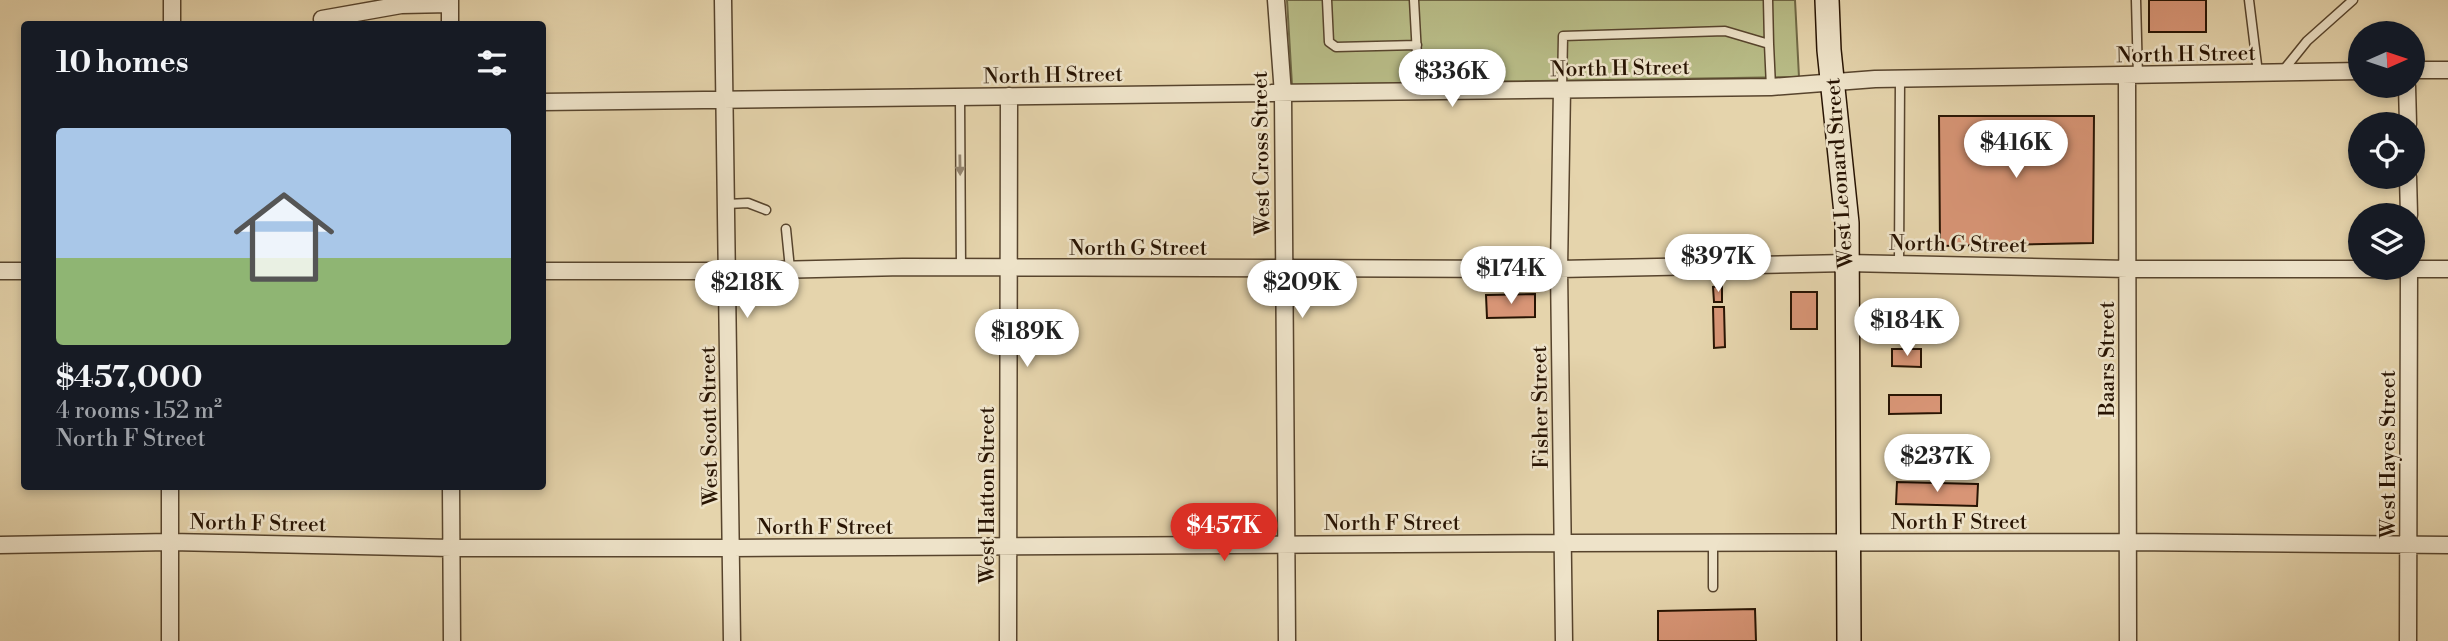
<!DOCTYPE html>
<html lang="en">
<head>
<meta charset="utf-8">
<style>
  body { margin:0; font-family:"Libre Bodoni",serif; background:#20242c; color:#f1f3f6; height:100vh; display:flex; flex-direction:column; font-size:26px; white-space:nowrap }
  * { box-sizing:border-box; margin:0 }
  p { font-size:23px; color:#9ea1a6 }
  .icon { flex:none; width:38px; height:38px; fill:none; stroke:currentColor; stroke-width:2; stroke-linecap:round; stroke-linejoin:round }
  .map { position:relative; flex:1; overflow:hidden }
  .drawer { position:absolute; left:21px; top:21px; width:525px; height:469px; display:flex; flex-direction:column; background:#171b24; border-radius:7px; box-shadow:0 4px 10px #0003 }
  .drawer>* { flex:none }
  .needle { width:46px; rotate:87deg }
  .fabs { position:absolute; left:2348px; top:21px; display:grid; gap:14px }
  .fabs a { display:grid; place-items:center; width:77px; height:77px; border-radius:50%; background:#171b24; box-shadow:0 4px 10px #0003; font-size:35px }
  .price { position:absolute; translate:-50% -60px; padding:0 16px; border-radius:24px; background:#fff; color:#222; font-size:23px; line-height:46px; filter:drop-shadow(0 2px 4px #0008) }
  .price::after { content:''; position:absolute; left:50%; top:42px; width:21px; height:16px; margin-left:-10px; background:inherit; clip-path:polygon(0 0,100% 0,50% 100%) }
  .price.selected { background:#d93025; color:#fff }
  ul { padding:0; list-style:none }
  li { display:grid; align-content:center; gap:14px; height:371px; padding:0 35px }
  li span { display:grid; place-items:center; height:217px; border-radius:7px; color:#555 }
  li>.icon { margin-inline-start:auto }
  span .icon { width:126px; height:126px; fill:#fffc; stroke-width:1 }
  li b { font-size:30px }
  h2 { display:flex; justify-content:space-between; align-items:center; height:84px; padding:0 35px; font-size:30px }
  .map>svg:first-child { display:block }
  .green { fill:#b8bc87; stroke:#706845; stroke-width:2 }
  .building { fill:#d89576; stroke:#281403; stroke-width:2 }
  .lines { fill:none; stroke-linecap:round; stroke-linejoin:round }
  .lane-casing { stroke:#57442d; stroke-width:11 }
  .street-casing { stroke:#57442d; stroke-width:19 }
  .secondary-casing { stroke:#281403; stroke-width:26 }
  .lane { stroke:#eee3c9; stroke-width:8 }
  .street { stroke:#eee3c9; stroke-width:16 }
  .secondary { stroke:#eee3c9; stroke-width:23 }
  .oneway { fill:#958670 }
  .labels { text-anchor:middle; stroke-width:5; stroke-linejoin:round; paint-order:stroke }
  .street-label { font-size:21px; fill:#281403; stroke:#eee3c9 }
</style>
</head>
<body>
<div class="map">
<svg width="2448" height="641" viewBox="0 0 2448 641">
  <rect width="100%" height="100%" fill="#e5d4ac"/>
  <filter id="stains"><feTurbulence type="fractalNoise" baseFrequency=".00286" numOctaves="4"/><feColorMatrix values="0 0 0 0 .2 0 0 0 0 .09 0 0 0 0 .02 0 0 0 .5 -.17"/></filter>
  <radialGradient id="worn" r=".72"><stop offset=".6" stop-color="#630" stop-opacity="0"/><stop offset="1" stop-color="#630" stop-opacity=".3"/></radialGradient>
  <path class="green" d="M1287 0H1795L1799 77 1292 85Z"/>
  <path class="building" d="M2149 0H2206V32H2149Z
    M1939 116H2094L2093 243 1940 246Z
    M1722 286V302H1714L1713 287Z
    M1791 292H1817V329H1791Z
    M1535 294V317L1487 318 1486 295Z
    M1713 307H1724L1725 347 1714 348Z
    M1892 349H1921V367L1892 366Z
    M1889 395H1941V413L1889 414Z
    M1897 482 1978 484 1977 506 1896 504Z
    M1755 609 1756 641H1658V611Z"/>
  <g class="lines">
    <g class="lane-casing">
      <path id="lane" d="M1327 0 1329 42 1336 47 1417 45
        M1414 0 1419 91
        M1768 0 1769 44
        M2136 0 2138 77
        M2249 0 2258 73
        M2282 72 2307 41 2353 0
        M1562 89 1563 36 1725 31 1769 44 1771 87
        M960 97 961 268
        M727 204 748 203 766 210
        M786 229 790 269
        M1899 264 1900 79
        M1713 543V587"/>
    </g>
    <g class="street-casing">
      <path id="street" d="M450 0V24
        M723 0 732 641
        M1276 0 1283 94 1287 641
        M322 19 401 5 450 4
        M172 24V0
        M2413 70H2448
        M2127 77 2128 641
        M2407 86 2408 124
        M1562 89 1559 269 1564 641
        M542 102 1771 87 1875 79 2361 71
        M2408 177 2409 215
        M0 271H24
        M542 271H728L903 267 1559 269 1847 263 2128 269H2448
        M170 486V641
        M451 486 452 641
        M0 545 170 542 451 548H731L1563 543 2128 542 2448 545
        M1008 641 1009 96
        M2408 641 2409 268"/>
    </g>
    <g class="secondary-casing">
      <path id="secondary" d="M1827 0 1829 50 1847 223 1849 641"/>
    </g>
    <use href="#lane" class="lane"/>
    <use href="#street" class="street"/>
    <use href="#secondary" class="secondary"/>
  </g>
  <defs><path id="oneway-solid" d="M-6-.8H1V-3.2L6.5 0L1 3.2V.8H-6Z" transform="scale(1.75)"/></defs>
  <use class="oneway" href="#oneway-solid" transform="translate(960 165) rotate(89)"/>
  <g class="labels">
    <g class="street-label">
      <text transform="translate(2186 54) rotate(-1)" y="7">North H Street</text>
      <text transform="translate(1620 68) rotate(-1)" y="7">North H Street</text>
      <text transform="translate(1053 75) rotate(-1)" y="7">North H Street</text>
      <text transform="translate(1261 153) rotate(-91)" y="7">West Cross Street</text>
      <text transform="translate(1839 173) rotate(-94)" y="7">West Leonard Street</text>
      <text transform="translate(1958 244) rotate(1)" y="7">North G Street</text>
      <text x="1138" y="255">North G Street</text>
      <text transform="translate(2107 359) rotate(-90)" y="7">Baars Street</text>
      <text transform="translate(1540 407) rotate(-91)" y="7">Fisher Street</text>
      <text transform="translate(709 426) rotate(-91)" y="7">West Scott Street</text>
      <text transform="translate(2388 454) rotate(-90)" y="7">West Hayes Street</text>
      <text transform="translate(987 495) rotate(-90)" y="7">West Hatton Street</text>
      <text x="1959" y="529">North F Street</text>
      <text transform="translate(258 523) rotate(1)" y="7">North F Street</text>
      <text x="1392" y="530">North F Street</text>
      <text x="825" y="534">North F Street</text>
    </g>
  </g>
  <rect width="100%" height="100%" filter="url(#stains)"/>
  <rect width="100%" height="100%" fill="url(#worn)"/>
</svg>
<div class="fabs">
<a><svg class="needle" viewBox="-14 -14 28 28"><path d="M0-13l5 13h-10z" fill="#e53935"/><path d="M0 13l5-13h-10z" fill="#9ea1a6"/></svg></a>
<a><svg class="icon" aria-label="locate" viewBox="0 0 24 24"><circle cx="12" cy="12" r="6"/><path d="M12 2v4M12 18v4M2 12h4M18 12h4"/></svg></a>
<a><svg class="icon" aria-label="layers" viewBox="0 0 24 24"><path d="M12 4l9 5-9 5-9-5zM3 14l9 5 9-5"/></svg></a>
</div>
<b class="price" style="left:1452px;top:109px">$336K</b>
<b class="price" style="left:2016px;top:180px">$416K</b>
<b class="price" style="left:1718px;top:294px">$397K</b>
<b class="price" style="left:1511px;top:306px">$174K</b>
<b class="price" style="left:747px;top:320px">$218K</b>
<b class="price" style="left:1302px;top:320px">$209K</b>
<b class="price" style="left:1907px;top:358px">$184K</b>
<b class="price" style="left:1027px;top:369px">$189K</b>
<b class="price" style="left:1937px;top:494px">$237K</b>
<b class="price selected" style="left:1224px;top:563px">$457K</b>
<section class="drawer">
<h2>10 homes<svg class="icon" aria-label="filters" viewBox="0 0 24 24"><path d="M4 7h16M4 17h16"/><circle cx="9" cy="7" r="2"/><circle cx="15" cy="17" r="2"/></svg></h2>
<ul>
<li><span style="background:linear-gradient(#a9c7e8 60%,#8fb573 0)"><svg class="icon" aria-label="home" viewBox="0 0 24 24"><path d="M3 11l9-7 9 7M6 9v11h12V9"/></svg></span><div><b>$457,000</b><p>4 rooms · 152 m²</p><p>North F Street</p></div></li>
</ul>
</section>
</div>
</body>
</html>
